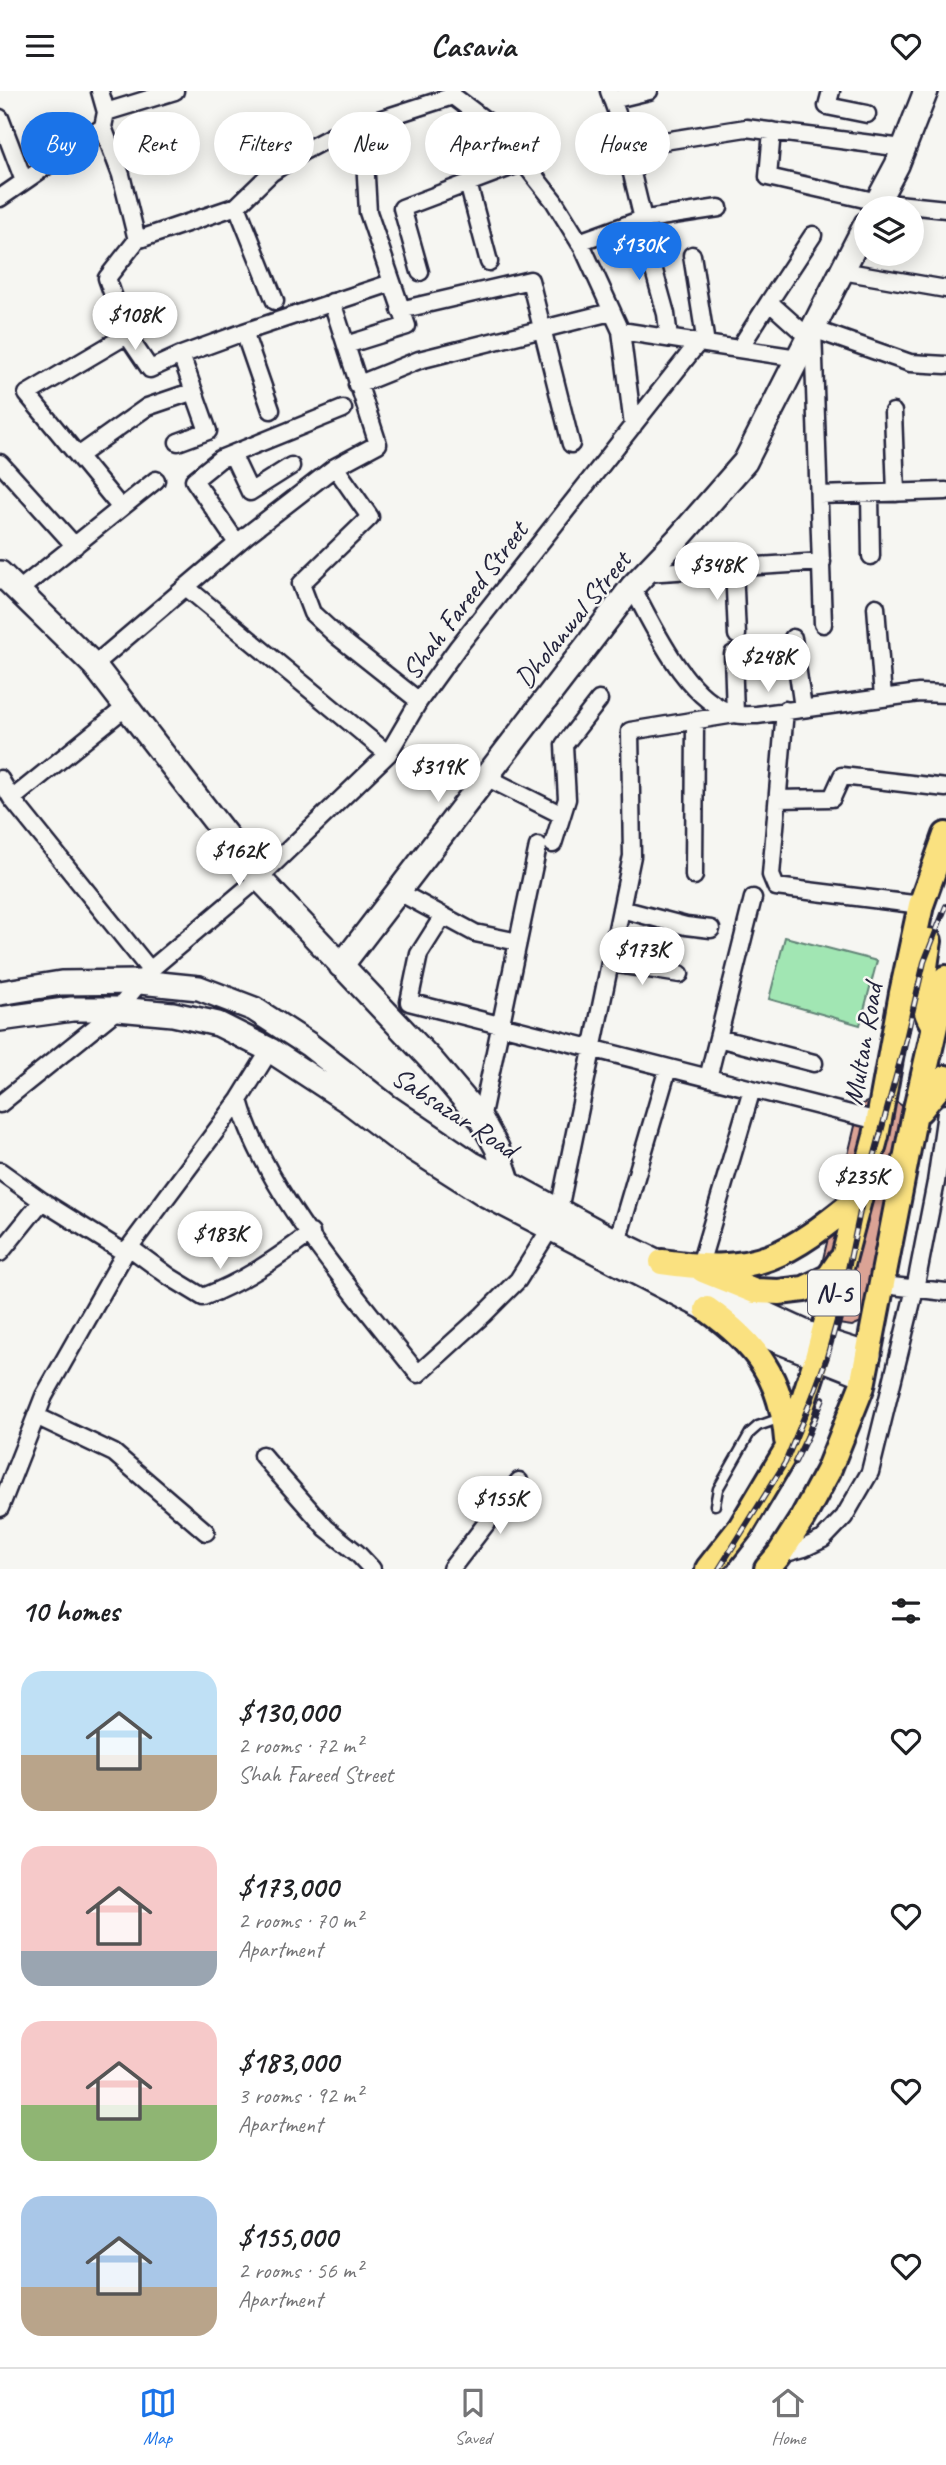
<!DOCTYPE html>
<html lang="en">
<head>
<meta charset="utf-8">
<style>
  body { margin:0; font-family:Caveat,sans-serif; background:#f2f2f2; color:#202124; height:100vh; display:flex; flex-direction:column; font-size:26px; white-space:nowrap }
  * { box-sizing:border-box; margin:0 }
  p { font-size:23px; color:#757577 }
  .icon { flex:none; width:38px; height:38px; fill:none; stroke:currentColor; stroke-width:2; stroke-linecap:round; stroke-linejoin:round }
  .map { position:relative; height:1478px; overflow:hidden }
  .panel { display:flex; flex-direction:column; background:#fff; flex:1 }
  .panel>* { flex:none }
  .hud { position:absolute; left:21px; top:21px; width:905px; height:63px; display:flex; gap:14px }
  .tools { position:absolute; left:854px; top:105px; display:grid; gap:14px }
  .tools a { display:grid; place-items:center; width:70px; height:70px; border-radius:50%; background:#fff; box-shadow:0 4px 18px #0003; font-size:35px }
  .price { position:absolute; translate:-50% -60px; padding:0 16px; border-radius:24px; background:#fff; color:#222; font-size:23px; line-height:46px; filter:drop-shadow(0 2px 4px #0008) }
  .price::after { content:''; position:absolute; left:50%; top:42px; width:21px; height:16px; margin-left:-10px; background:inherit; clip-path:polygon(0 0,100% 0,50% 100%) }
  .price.current { background:#1a73e8; color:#fff }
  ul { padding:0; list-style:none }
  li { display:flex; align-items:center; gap:21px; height:175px; padding:0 21px }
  li span { display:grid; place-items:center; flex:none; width:196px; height:140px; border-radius:21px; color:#555 }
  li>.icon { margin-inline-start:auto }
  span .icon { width:84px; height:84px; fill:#fffc; stroke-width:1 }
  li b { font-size:30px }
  h2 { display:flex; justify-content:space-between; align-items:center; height:84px; padding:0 21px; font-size:30px }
  .tag { padding:0 24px; border-radius:32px; background:#fff; box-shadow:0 4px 18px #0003; font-size:24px; line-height:63px }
  .tag.current { background:#1a73e8; color:#fff }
  header { display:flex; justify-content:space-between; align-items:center; height:91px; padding:0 21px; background:#fff; font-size:32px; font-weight:800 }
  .menu { display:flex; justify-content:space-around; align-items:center; height:98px; border-top:2px solid #e0e0e0; background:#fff; font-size:19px; color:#757577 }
  .menu a { display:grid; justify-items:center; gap:4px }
  .menu .current { color:#1a73e8 }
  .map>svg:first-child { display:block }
  .green { fill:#a1e6b3; stroke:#628477; stroke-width:2 }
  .building { fill:#dba395; stroke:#22223b; stroke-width:2 }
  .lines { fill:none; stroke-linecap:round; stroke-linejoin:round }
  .lane-casing { stroke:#22223b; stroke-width:13 }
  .street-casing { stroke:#22223b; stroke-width:21 }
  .secondary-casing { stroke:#22223b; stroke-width:28 }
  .primary-casing { stroke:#22223b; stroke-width:30 }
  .lane { stroke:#f6f6f2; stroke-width:8 }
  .street { stroke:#f6f6f2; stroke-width:16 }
  .secondary { stroke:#f6f6f2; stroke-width:23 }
  .primary { stroke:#fae180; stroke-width:24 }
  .rail-casing { stroke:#22223b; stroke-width:6 }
  .rail { stroke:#f6f6f2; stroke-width:3.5; stroke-dasharray:10; stroke-linecap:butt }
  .labels { text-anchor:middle; stroke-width:5; stroke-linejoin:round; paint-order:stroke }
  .shield { fill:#f6f6f2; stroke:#626272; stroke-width:2 }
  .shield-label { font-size:26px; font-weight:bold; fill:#22223b }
  .street-label { font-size:28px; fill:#22223b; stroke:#f6f6f2 }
</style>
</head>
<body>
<header><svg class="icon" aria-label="menu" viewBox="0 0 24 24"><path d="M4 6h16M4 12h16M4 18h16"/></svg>Casavia<svg class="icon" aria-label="heart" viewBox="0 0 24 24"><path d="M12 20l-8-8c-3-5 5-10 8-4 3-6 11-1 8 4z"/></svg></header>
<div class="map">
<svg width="946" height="1478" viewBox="0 0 946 1478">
  <rect width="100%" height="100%" fill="#f6f6f2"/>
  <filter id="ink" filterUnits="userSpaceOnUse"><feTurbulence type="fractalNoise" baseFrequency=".0143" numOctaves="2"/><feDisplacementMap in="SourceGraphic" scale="14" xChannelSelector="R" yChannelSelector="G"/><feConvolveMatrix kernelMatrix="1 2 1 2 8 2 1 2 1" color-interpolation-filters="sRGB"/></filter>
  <g filter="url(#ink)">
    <path class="green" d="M785 846 877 870 860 934 769 908Z"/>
    <path class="building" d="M881 1005 888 1006 901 1014 909 1024 866 1229 852 1235 831 1232 811 1218 860 1014Z"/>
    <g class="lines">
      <g class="lane-casing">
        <path id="lane" d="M715 1414 718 1398 750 1342 758 1335 781 1327"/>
      </g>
      <g class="street-casing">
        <path id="street" d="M100 0 106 21 103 36 121 84 137 149 237 115 271 82 302 61 338 42 453 5
          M452 0 453 5 498 39 554 110 583 157 621 240 798 267
          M609 0 618 25 643 128
          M831 0 827 15 867 23
          M612 9 649 0
          M106 21 175 0
          M0 27 24 90
          M772 40 768 86 878 111 946 118
          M626 56 746 37 903 57
          M468 92 489 171
          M0 107 103 36
          M237 115 275 210
          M640 129 666 223 669 247
          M579 151 640 129 719 117
          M692 164 706 253
          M842 180 946 198
          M420 181 402 117 524 71
          M400 219 530 189 571 353
          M621 240 633 335
          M244 241 391 192
          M127 244 150 278 181 264 208 340 178 351
          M808 246 769 211 813 144
          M346 254 407 235 368 121 363 33
          M739 258 769 211
          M181 264 244 241 271 319
          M357 294 419 269 611 221
          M893 321 896 402
          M232 363 250 401 291 375
          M78 365 147 316 194 300
          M0 372 75 455
          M335 376 370 426 301 493 312 522 337 545 419 610
          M870 403 871 465
          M819 404 946 400
          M121 417 27 303 127 244 107 187 137 149
          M237 452 194 389 220 368 343 318
          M734 476 737 544
          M645 482 822 471
          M186 496 388 663
          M632 496C654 536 686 610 735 623 741 625 750 624 757 624L919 602 946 603
          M19 499 156 389
          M876 516 883 606
          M823 533 813 238 910 272 946 274
          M793 547 803 617
          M94 574 247 444 335 376 378 353 332 211
          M127 615 12 708 150 879
          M785 619 771 784 776 796 921 814
          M486 686 562 724
          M0 688 12 708
          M778 708 832 707 842 685 946 697
          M553 753 567 708 564 654 599 609
          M694 785 695 630
          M399 801 475 842 518 851
          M621 818 686 835 711 838
          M443 825 419 863 409 911 878 1030
          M610 872 680 883
          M718 947 814 972
          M708 987 753 807
          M239 1009C264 1101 359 1208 418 1283L483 1224 518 1189 550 1138
          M0 1013 118 918 150 879 259 787 388 663 419 610 458 556 698 252
          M481 1028 538 755
          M0 1080 42 1110 125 1162 239 1009 270 959
          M559 1119 632 765 630 640 735 623 733 563
          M617 1151 668 977
          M129 1156 170 1186 203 1206C243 1191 276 1168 311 1142
          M0 1162 42 1110
          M699 1177 752 998
          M883 1194 946 1201
          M36 1325 114 1362 206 1441
          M262 1364 326 1437 357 1462 372 1478
          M0 1417 44 1305 125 1162
          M779 1464 804 1457 823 1448 844 1426 870 1381 915 1198 936 1091 946 1022
          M451 1478 519 1390"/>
      </g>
      <g class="secondary-casing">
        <path id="secondary" d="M874 117 897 74 926 0
          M0 482 94 574 259 787 433 971 481 1028 497 1057 508 1090
          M341 875 632 496 677 449 745 371 866 133
          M0 902 61 892 140 891 199 897 254 918 308 953 387 1015 471 1072 617 1151 770 1225 822 1249 869 1264
          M0 928 72 918H118L173 923 218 933 270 959 348 1010 395 1046 486 1104 707 1218 778 1250 864 1284"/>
      </g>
      <g class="primary-casing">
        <path id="primary" d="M929 850C925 874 918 908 931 930
          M920 1019 946 987
          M662 1171C759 1185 786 1166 859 1107
          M703 1179 755 1200 779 1201 804 1198 829 1186 840 1170
          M707 1218C756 1253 782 1287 787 1349
          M708 1478 741 1436 788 1357 817 1267 876 1045 902 902 921 814 946 744
          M767 1478 779 1464 802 1428 828 1380 862 1295 914 1027 946 887"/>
      </g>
      <use href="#lane" class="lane"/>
      <use href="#street" class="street"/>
      <use href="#secondary" class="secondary"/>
      <use href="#primary" class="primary"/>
      <g class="rail-casing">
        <path id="rail" d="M795 1371 808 1344 823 1307
          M719 1478 785 1372 812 1307 827 1266 838 1226 862 1111 906 948 924 871 946 815"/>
      </g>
      <use href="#rail" class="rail"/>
    </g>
  </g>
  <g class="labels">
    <rect class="shield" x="808" y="1179.5" width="52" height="45" rx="5"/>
    <g class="shield-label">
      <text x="834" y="1211">N-5</text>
    </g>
    <g class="street-label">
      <text transform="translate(464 509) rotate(-53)" y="10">Shah Fareed Street</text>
      <text transform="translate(572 528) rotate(-51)" y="10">Dholanwal Street</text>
      <text transform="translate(862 953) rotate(-80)" y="10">Multan Road</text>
      <text transform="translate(455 1021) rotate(33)" y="10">Sabsazar Road</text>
    </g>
  </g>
</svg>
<div class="tools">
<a><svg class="icon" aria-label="layers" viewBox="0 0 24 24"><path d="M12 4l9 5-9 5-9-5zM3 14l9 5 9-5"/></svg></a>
</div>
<b class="price current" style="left:639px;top:191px">$130K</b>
<b class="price" style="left:135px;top:261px">$108K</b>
<b class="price" style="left:717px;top:511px">$348K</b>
<b class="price" style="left:768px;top:603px">$248K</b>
<b class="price" style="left:438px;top:713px">$319K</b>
<b class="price" style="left:239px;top:797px">$162K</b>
<b class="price" style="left:642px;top:896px">$173K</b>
<b class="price" style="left:861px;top:1123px">$235K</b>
<b class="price" style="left:220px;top:1180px">$183K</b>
<b class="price" style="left:500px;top:1445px">$155K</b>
<div class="hud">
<a class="tag current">Buy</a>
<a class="tag">Rent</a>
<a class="tag">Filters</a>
<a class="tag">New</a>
<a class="tag">Apartment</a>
<a class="tag">House</a>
</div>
</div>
<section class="panel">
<h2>10 homes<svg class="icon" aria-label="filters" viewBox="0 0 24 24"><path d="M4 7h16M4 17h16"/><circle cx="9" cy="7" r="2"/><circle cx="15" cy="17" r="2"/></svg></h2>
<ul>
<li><span style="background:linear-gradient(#bfe0f5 60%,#b9a48a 0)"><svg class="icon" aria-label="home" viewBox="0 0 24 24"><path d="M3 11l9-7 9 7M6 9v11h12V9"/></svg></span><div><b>$130,000</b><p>2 rooms · 72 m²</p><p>Shah Fareed Street</p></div><svg class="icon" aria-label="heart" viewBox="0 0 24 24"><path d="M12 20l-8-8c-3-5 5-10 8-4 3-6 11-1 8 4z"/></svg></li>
<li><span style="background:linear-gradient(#f6c9c9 75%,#9aa5b1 0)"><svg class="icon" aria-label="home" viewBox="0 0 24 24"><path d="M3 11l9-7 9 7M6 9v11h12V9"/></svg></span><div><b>$173,000</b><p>2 rooms · 70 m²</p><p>Apartment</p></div><svg class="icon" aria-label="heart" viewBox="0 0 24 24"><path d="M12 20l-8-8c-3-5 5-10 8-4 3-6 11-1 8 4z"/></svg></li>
<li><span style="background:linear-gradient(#f6c9c9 60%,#8fb573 0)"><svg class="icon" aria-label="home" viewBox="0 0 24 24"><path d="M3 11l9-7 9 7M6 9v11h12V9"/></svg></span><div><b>$183,000</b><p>3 rooms · 92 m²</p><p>Apartment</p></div><svg class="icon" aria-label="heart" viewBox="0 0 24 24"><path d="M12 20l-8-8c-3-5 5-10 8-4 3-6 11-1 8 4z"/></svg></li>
<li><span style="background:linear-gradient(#a9c7e8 65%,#b9a48a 0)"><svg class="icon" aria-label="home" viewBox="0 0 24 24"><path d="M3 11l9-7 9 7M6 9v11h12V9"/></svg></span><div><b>$155,000</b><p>2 rooms · 56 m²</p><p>Apartment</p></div><svg class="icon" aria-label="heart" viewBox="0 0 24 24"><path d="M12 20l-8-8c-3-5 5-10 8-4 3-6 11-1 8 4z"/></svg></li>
</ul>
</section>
<nav class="menu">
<a class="current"><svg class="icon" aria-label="map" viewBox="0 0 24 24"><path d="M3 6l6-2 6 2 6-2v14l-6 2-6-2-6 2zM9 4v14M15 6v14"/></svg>Map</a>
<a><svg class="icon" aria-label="saved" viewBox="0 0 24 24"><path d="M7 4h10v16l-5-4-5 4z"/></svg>Saved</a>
<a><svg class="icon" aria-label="home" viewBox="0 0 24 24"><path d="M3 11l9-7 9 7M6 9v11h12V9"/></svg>Home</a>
</nav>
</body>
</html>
